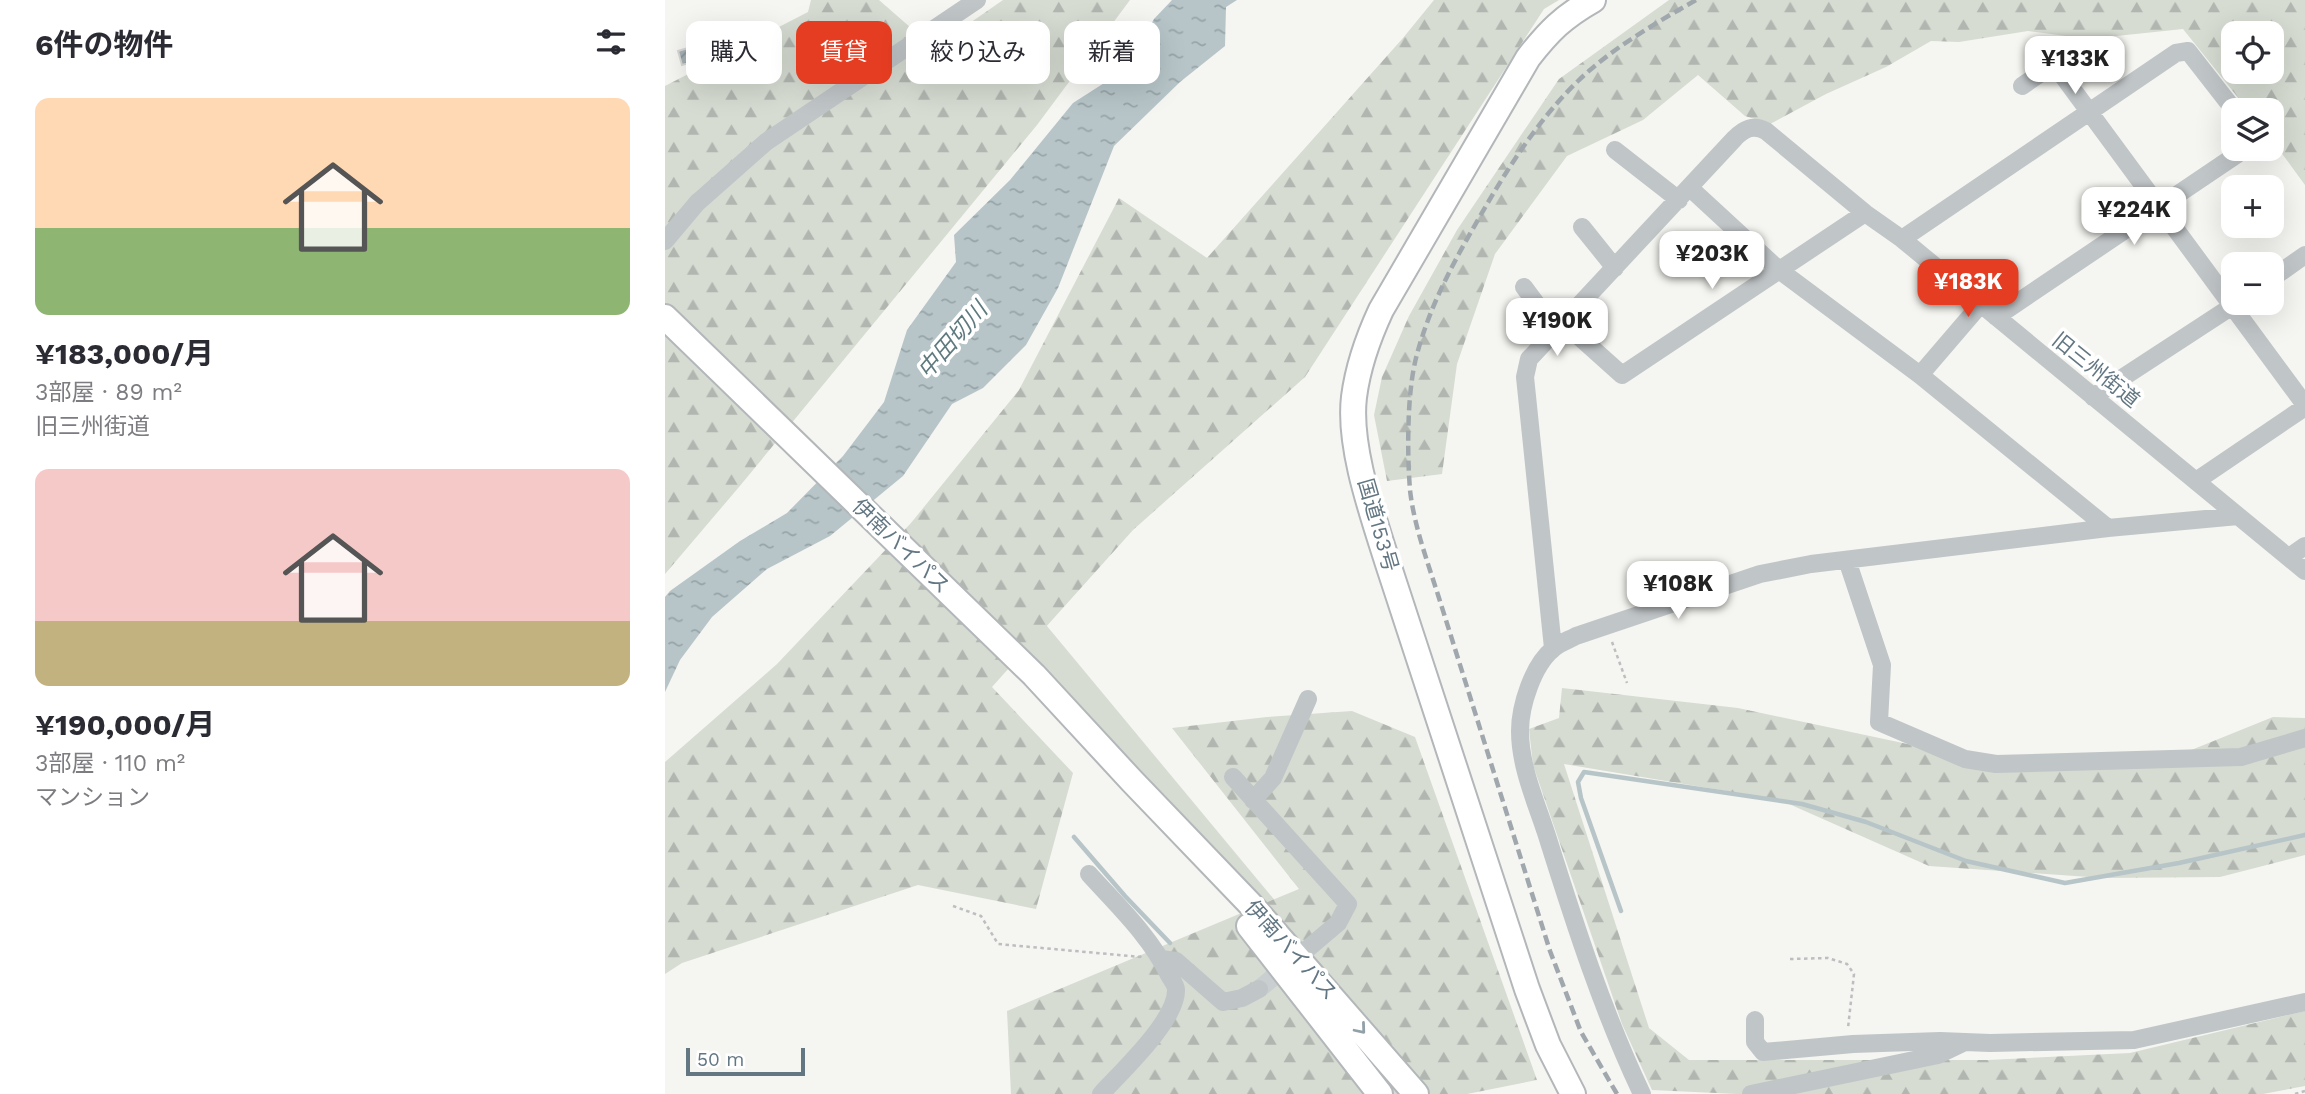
<!DOCTYPE html>
<html lang="ja">
<head>
<meta charset="utf-8">
<style>
  body { margin:0; font-family:"Work Sans","Noto Sans JP",sans-serif; background:#f2f2f3; color:#2b2b33; height:100vh; display:flex; flex-direction:column; font-size:26px; white-space:nowrap }
  * { box-sizing:border-box; margin:0 }
  p { font-size:23px; color:#7c7c81 }
  .icon { flex:none; width:38px; height:38px; fill:none; stroke:currentColor; stroke-width:2; stroke-linecap:round; stroke-linejoin:round }
  .map { position:relative; flex:1; overflow:hidden }
  .side { display:flex; flex-direction:column; background:#fff; width:665px }
  .side>* { flex:none }
  .banner { position:absolute; left:21px; top:21px; width:665px; height:63px; display:flex; gap:14px }
  .fabs { position:absolute; left:1556px; top:21px; display:grid; gap:14px }
  .fabs a { display:grid; place-items:center; width:63px; height:63px; border-radius:14px; background:#fff; box-shadow:0 7px 28px #0002; font-size:35px }
  .scale { position:absolute; left:21px; bottom:18px; width:119px; box-sizing:border-box; padding-left:7px; border:4px solid #637783; border-top:0; font-size:19px; line-height:24px; white-space:nowrap; color:#637783; -webkit-text-stroke:5px #fff; paint-order:stroke }
  .price { position:absolute; translate:-50% -60px; padding:0 16px; border-radius:14px; background:#fff; color:#222; font-size:23px; line-height:46px; filter:drop-shadow(0 2px 4px #0008) }
  .price::after { content:''; position:absolute; left:50%; top:42px; width:21px; height:16px; margin-left:-10px; background:inherit; clip-path:polygon(0 0,100% 0,50% 100%) }
  .price.current { background:#e53d21; color:#fff }
  ul { padding:0; list-style:none }
  li { display:grid; align-content:center; gap:14px; height:371px; padding:0 35px }
  li span { display:grid; place-items:center; height:217px; border-radius:14px; color:#555 }
  li>.icon { margin-inline-start:auto }
  span .icon { width:126px; height:126px; fill:#fffc; stroke-width:1 }
  li b { font-size:30px }
  h2 { display:flex; justify-content:space-between; align-items:center; height:84px; padding:0 35px; font-size:30px }
  .chip { padding:0 24px; border-radius:14px; background:#fff; box-shadow:0 7px 28px #0002; font-size:24px; line-height:63px }
  .chip.current { background:#e53d21; color:#fff }
  main { display:flex; flex:1; min-height:0 }
  .map>svg:first-child { display:block }
  .green { fill:#d6dcd2 }
  .forest { fill:url(#forest-firs); fill-rule:evenodd }
  .water { fill:url(#water-ripples) }
  .lines { fill:none; stroke-linecap:round; stroke-linejoin:round }
  .stream { stroke:#b7c5c8; stroke-width:4.5 }
  .building { fill:url(#building-hatch); stroke:#d6d6d4; stroke-width:2 }
  .minor-tunnel { stroke:#c9cfd0; stroke-width:18; stroke-dasharray:18 9; stroke-linecap:butt }
  .highway-casing { stroke:#b3b7ba; stroke-width:28 }
  .path { stroke:#bcbec0; stroke-width:2.5; stroke-dasharray:3.5 3.5; stroke-linecap:butt }
  .minor { stroke:#c0c5c7; stroke-width:18 }
  .highway { stroke:#fff; stroke-width:24 }
  .rail { stroke:#a0a8ad; stroke-width:4.5; stroke-dasharray:10 5; stroke-linecap:butt }
  .oneway { stroke:#92a0a8 }
  .labels { text-anchor:middle; stroke-width:7; stroke-linejoin:round; paint-order:stroke }
  .street-label { font-size:21px; fill:#637783; stroke:#fff }
  .water-label { font-size:23px; font-style:italic; fill:#5f7a7f; stroke:#fff }
</style>
</head>
<body>
<main>
<section class="side">
<h2>6件の物件<svg class="icon" aria-label="filters" viewBox="0 0 24 24"><path d="M4 7h16M4 17h16"/><circle cx="9" cy="7" r="2"/><circle cx="15" cy="17" r="2"/></svg></h2>
<ul>
<li><span style="background:linear-gradient(#ffd9b3 60%,#8fb573 0)"><svg class="icon" aria-label="home" viewBox="0 0 24 24"><path d="M3 11l9-7 9 7M6 9v11h12V9"/></svg></span><div><b>¥183,000/月</b><p>3部屋 · 89 m²</p><p>旧三州街道</p></div></li>
<li><span style="background:linear-gradient(#f6c9c9 70%,#c2b280 0)"><svg class="icon" aria-label="home" viewBox="0 0 24 24"><path d="M3 11l9-7 9 7M6 9v11h12V9"/></svg></span><div><b>¥190,000/月</b><p>3部屋 · 110 m²</p><p>マンション</p></div></li>
</ul>
</section>
<div class="map">
<svg width="1640" height="1094" viewBox="0 0 1640 1094">
  <defs>
    <pattern id="forest-firs" width="22" height="20" patternUnits="userSpaceOnUse" patternTransform="scale(1.75)"><rect width="22" height="20" fill="#d6dcd2"/><path d="M5 1l3.5 6h-7zM16 11l3.5 6h-7z" fill="#b1b7b0"/></pattern>
    <pattern id="water-ripples" width="26" height="14" patternUnits="userSpaceOnUse" patternTransform="scale(1.75)"><rect width="26" height="14" fill="#b7c5c8"/><path d="M2 4q2-2 4 0t4 0M15 11q2-2 4 0t4 0" fill="none" stroke="#98a5a8"/></pattern>
    <pattern id="building-hatch" width="6" height="6" patternUnits="userSpaceOnUse" patternTransform="scale(1.75)"><rect width="6" height="6" fill="#a6b0b4"/><path d="M-1 1l2-2M0 6l6-6M5 7l2-2" fill="none" stroke="#8b9498"/></pattern>
  </defs>
  <rect width="100%" height="100%" fill="#f5f5f1"/>
  <path class="green" d="M342 578 617 909 605 917 322 607Z"/>
  <path class="forest" d="M146 0H214L269 48 338 0H465L372 125 74 487 0 574V86L143 12Z
    M769 0H894L879 9 640 377 468 530 327 687 408 773 371 909 253 885 17 963 0 974V762L112 664 246 523 354 390 454 198 542 258 738 38Z
    M1004 0H1640V185L1607 140 1606 110H1583L1518 29 1423 39 1363 31 1294 42 1266 41 1221 67 1161 94 1105 124 1080 116 1033 75 978 120 902 156 830 254 792 364 777 474 722 481 709 415 717 377 744 316 792 230 894 79ZM1568 33H1606V72H1568Z
    M897 688 1073 708 1365 770 1504 759 1608 717 1640 718V855L1555 877 1438 878 1264 866 1115 800 899 764 984 1028 1024 1060H1323L1465 1053 1640 1011V1086L1598 1094H1072L987 1090 957 1024 868 765 864 729 894 718Z
    M687 711 750 737 872 1080 802 1094H346L342 1011 634 889 507 728 602 717Z"/>
  <path class="water" d="M507 0H572L561 7 560 46 515 82 449 146 393 288 361 345 318 388 287 404 238 476 165 536 102 569 47 617 15 660 0 692V597L5 591 75 541 122 513 178 456 219 402 242 330 291 262 289 235 345 180 408 103 461 69 489 19Z"/>
  <g class="lines">
    <path class="stream" d="M409 837 460 896 505 943
      M956 911 916 798 913 782 919 772 1137 804 1201 822 1301 861 1400 883 1514 863 1640 835"/>
  </g>
  <path class="building" d="M57 37 62 49 45 56 40 44Z
    M33 45 37 59 17 65 13 51Z"/>
  <g class="lines">
    <path class="minor-tunnel" d="M594 989 627 962"/>
    <g class="highway-casing">
      <path id="highway" d="M0 317 369 675 467 781 587 906 751 1094
        M584 926 715 1094
        M908 1094 883 1045 862 989 723 564C708 516 683 447 689 397 693 366 703 338 716 310L863 58C884 31 898 17 928 0"/>
    </g>
    <path class="path" d="M947 642 962 683
      M288 906 316 916 333 944 476 957
      M1125 959 1163 958 1182 964 1189 974 1183 1028
      M1630 1094 1640 1091"/>
    <path class="minor" d="M1357 86 1389 64 1640 405
      M950 150 1014 200
      M1025 188 1114 270 1255 375 1443 528
      M917 227 950 268
      M1237 239 1511 53 1523 51 1569 110
      M0 241 32 203 101 142 312 0
      M1606 279 1640 255
      M859 287 891 330
      M1331 317 1580 149
      M899 323 957 375 1200 213
      M1255 375 1315 305
      M1428 397 1572 303
      M1531 481 1640 407
      M1624 557 1640 546
      M1182 560 1217 665 1214 722 1300 759 1331 764 1576 757 1640 738
      M888 648 860 377 864 359 1070 138C1079 129 1088 124 1101 131L1200 213 1237 239 1640 571
      M568 777 683 904 673 923 640 951
      M588 800 608 778 643 699
      M424 874C453 906 485 936 504 975 506 979 511 985 511 990 512 1020 456 1072 436 1094
      M496 959 511 961 558 1002 577 998 594 989
      M1090 1020V1042L1098 1052 1188 1044 1275 1041 1325 1043 1469 1040 1640 1002
      M977 1094C938 1012 910 925 883 839 872 804 855 768 855 731 855 706 868 665 888 649 894 643 904 640 911 636L1095 574 1146 564 1443 528 1573 516
      M1086 1094 1273 1055 1298 1043"/>
    <use href="#highway" class="highway"/>
    <path class="rail" d="M952 1094 916 1032 885 951 774 598C763 563 749 526 745 490 742 452 742 394 751 358 764 307 788 263 814 218 842 169 873 120 913 81 947 48 991 23 1031 0"/>
  </g>
  <defs><path id="oneway-chevron" d="M-2-3.5L2.5 0L-2 3.5" fill="none" stroke-width="1.6" stroke-linecap="round" stroke-linejoin="round" transform="scale(1.75)"/></defs>
  <use class="oneway" href="#oneway-chevron" transform="translate(696 1029) rotate(50)"/>
  <g class="labels">
    <g class="street-label">
      <text transform="translate(1431 370) rotate(39)" y="7">旧三州街道</text>
      <text transform="translate(713 525) rotate(74)" y="7">国道153号</text>
      <text transform="translate(236 546) rotate(44)" y="7">伊南バイパス</text>
      <text transform="translate(626 950) rotate(48)" y="7">伊南バイパス</text>
    </g>
    <g class="water-label">
      <text transform="translate(287 340) rotate(-49)" y="8">中田切川</text>
    </g>
  </g>
</svg>
<div class="fabs">
<a><svg class="icon" aria-label="locate" viewBox="0 0 24 24"><circle cx="12" cy="12" r="6"/><path d="M12 2v4M12 18v4M2 12h4M18 12h4"/></svg></a>
<a><svg class="icon" aria-label="layers" viewBox="0 0 24 24"><path d="M12 4l9 5-9 5-9-5zM3 14l9 5 9-5"/></svg></a>
<a>+</a>
<a>−</a>
</div>
<div class="scale">50 m</div>
<b class="price" style="left:1410px;top:96px">¥133K</b>
<b class="price" style="left:1469px;top:247px">¥224K</b>
<b class="price" style="left:1047px;top:291px">¥203K</b>
<b class="price current" style="left:1303px;top:319px">¥183K</b>
<b class="price" style="left:892px;top:358px">¥190K</b>
<b class="price" style="left:1013px;top:621px">¥108K</b>
<div class="banner">
<a class="chip">購入</a>
<a class="chip current">賃貸</a>
<a class="chip">絞り込み</a>
<a class="chip">新着</a>
</div>
</div>
</main>
</body>
</html>
